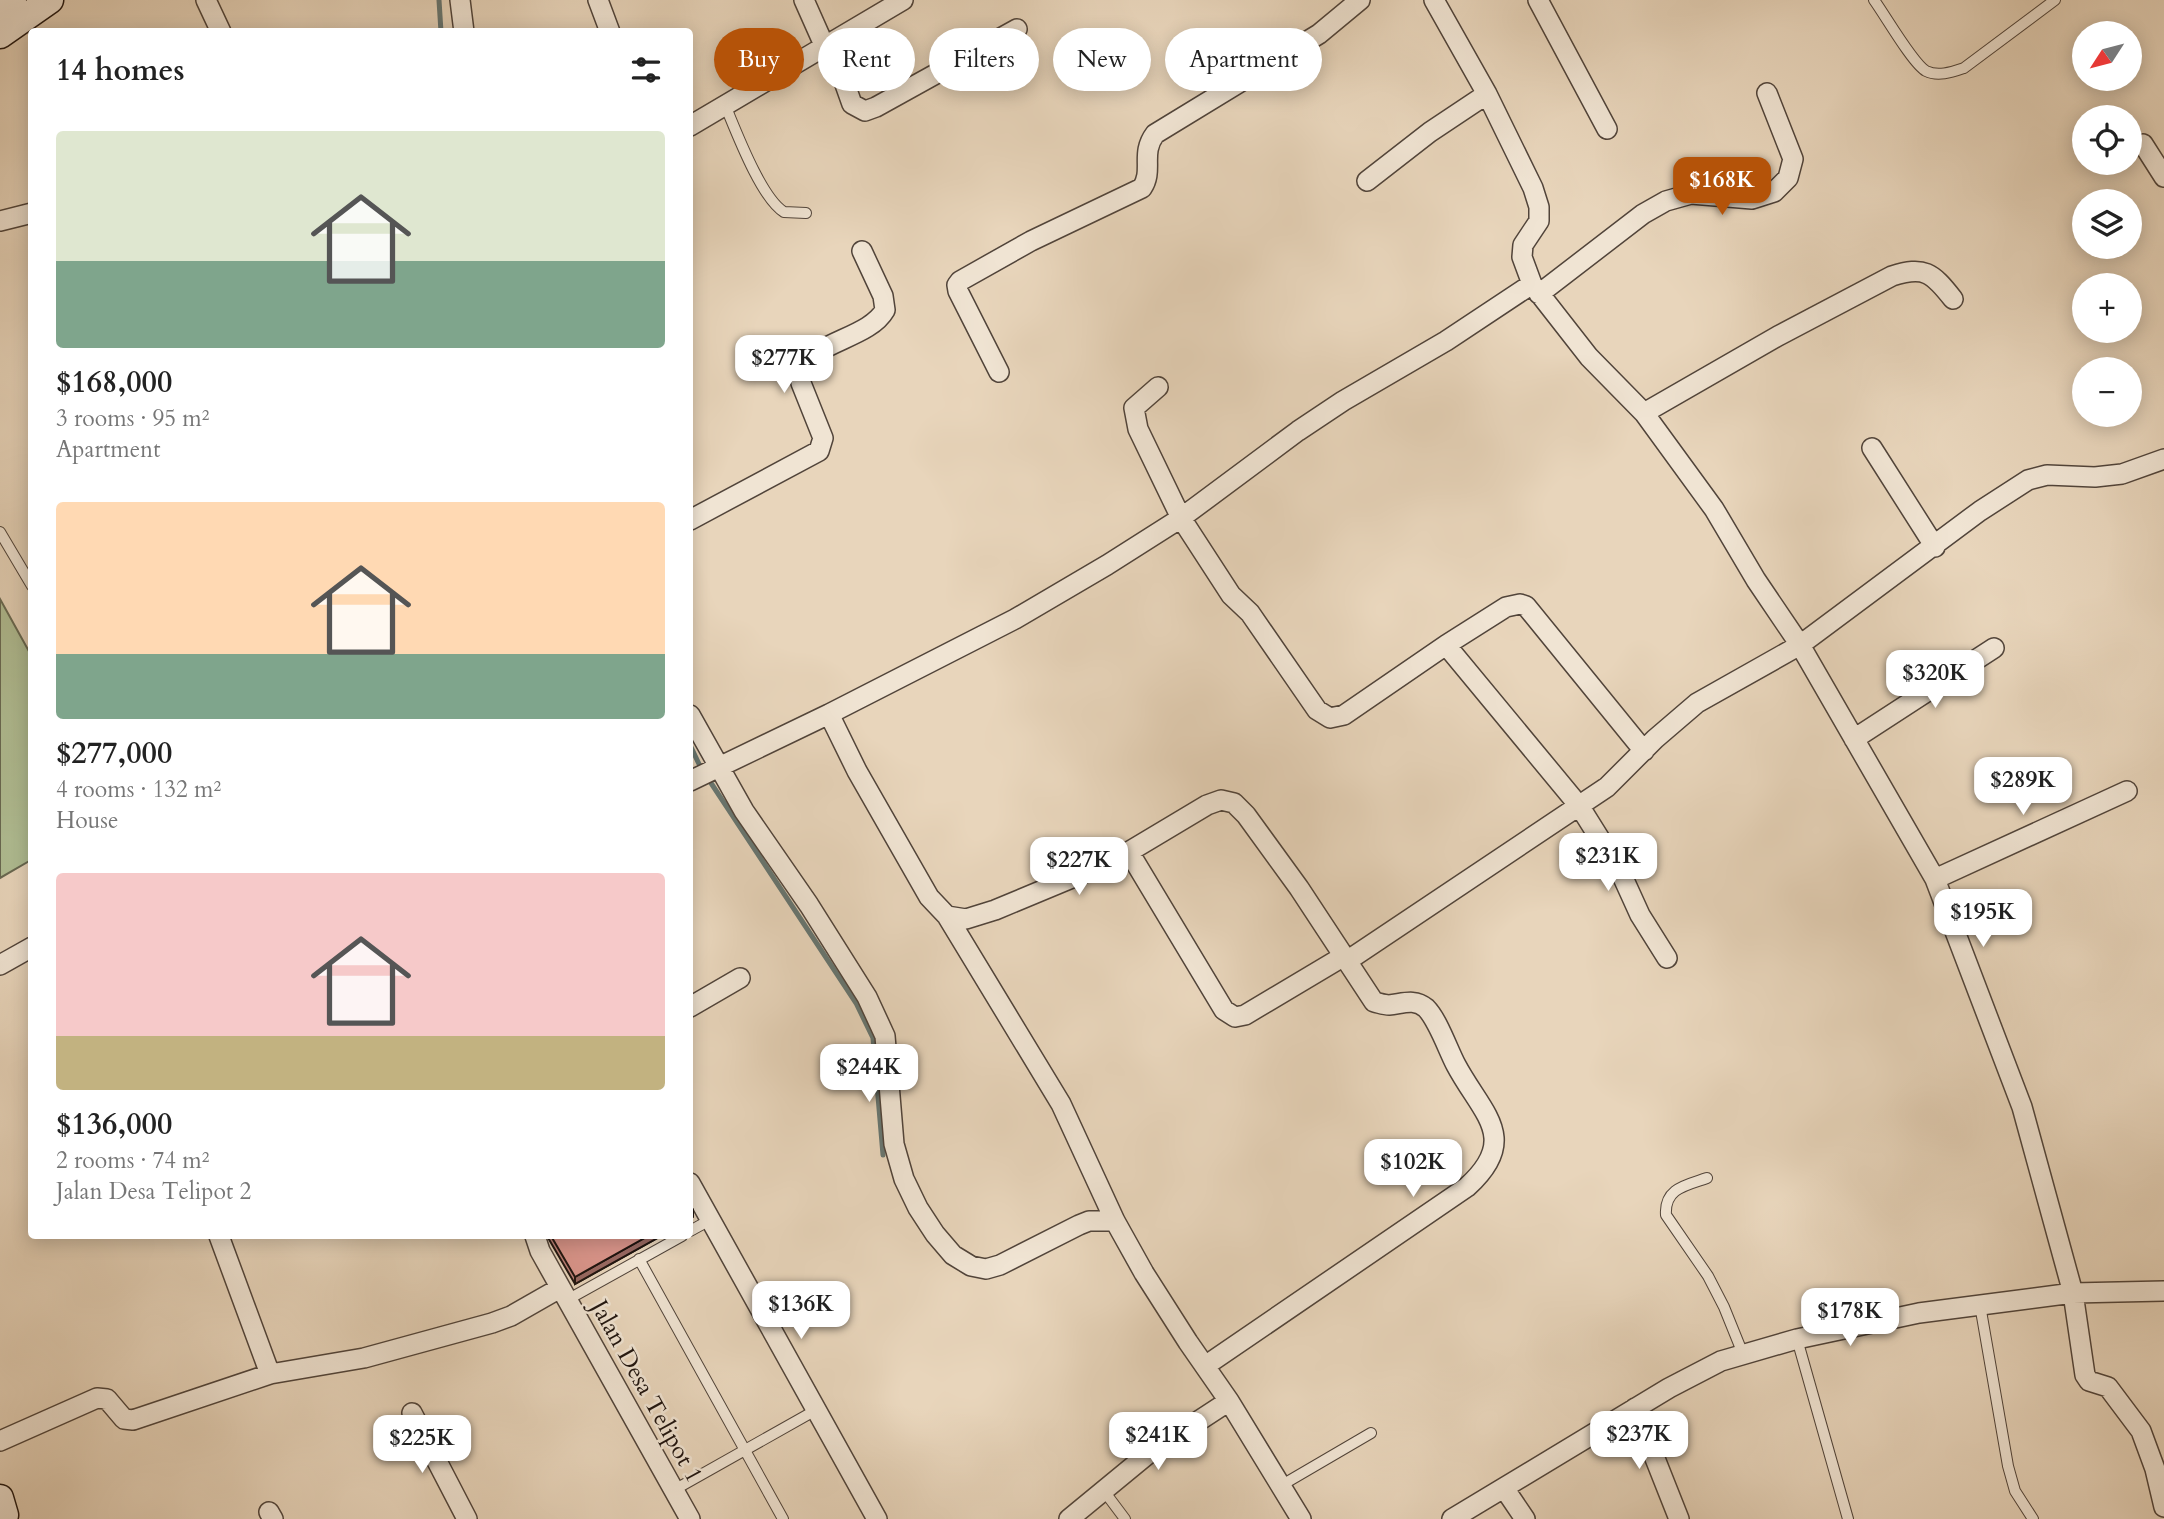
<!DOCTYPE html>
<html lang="en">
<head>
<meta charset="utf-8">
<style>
  body { margin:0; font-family:Cardo,serif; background:#f6f6f6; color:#222; height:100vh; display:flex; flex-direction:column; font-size:26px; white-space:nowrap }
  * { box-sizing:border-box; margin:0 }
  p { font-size:23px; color:#767676 }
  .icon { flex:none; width:38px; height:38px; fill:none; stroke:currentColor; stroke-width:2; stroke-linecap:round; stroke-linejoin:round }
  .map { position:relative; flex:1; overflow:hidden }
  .details { position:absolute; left:28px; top:28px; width:665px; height:1211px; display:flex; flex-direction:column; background:#fff; border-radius:7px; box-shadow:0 4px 18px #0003 }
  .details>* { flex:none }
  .hud { position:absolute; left:714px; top:28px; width:665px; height:63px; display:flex; gap:14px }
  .needle { width:46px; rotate:234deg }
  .tools { position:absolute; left:2072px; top:21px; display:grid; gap:14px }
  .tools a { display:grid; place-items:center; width:70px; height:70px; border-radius:50%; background:#fff; box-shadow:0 4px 18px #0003; font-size:35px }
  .price { position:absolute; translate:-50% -60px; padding:0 16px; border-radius:14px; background:#fff; color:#222; font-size:23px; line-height:46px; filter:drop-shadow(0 2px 4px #0008) }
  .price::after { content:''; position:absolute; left:50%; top:42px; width:21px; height:16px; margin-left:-10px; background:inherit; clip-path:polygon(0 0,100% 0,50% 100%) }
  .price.on { background:#b45309; color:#fff }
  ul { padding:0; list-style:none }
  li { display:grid; align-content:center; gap:14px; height:371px; padding:0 28px }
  li span { display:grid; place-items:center; height:217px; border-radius:7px; color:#555 }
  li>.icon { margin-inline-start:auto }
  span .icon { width:126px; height:126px; fill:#fffc; stroke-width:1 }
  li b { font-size:30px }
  h2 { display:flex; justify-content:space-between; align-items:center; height:84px; padding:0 28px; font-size:30px }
  .tag { padding:0 24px; border-radius:32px; background:#fff; box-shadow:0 4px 18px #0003; font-size:24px; line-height:63px }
  .tag.on { background:#b45309; color:#fff }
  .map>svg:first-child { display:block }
  .green { fill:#b0be94; stroke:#686952; stroke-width:2 }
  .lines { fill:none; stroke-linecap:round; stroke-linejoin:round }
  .stream { stroke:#677671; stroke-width:5 }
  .lane-casing { stroke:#51443a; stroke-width:12 }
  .street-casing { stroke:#51443a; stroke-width:22 }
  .secondary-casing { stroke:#1f140f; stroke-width:29 }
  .lane { stroke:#f0e4d3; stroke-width:10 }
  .street { stroke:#f0e4d3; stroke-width:19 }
  .secondary { stroke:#f0e4d3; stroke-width:26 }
  .wall { fill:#bb7f77; stroke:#1f140f; stroke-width:2 }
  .shaded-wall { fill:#986861; stroke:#1f140f; stroke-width:2 }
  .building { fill:#d9948a; stroke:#1f140f; stroke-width:2 }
  .labels { text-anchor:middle; stroke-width:5; stroke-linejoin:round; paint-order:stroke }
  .street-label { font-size:24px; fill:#1f140f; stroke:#f0e4d3 }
</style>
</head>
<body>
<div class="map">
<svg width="2164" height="1519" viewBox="0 0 2164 1519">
  <rect width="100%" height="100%" fill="#e8d5bb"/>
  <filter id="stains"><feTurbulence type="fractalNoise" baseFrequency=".00286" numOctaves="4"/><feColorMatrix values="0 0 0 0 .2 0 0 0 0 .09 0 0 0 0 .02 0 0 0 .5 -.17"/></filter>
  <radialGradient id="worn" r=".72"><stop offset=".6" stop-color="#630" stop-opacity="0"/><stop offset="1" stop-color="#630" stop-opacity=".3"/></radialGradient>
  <path class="green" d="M0 599 31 655V860L0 878Z"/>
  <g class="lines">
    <path class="stream" d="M439 0 441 32
      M690 745 699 764
      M711 783 856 1003 873 1038 883 1155"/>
    <g class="lane-casing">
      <path id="lane" d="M1874 0C1885 15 1913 64 1926 71 1938 77 1952 72 1964 68L2055 0
        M725 105C736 131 761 198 784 212L806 213
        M0 532 32 586
        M1707 1178C1687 1185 1664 1188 1666 1215L1708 1276 1724 1307 1743 1354
        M690 1231 710 1220
        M639 1259 783 1519
        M567 1300 682 1236
        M1980 1305 2008 1466 2015 1491 2033 1519
        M1797 1339 1848 1519
        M1282 1485 1371 1433
        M674 1490 816 1410
        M1104 1491 1125 1519"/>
    </g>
    <g class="street-casing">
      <path id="street" d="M206 0 221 32
        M460 0 464 32
        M598 0 610 32
        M804 0 824 45
        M1434 0 1487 94 1533 188 1539 207V221L1523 245 1522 257 1532 284 1589 357 1644 413 1714 509 1756 580 1800 645 1980 511 2028 480 2047 475 2095 477 2122 474 2164 459
        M1538 0 1607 129
        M830 42 852 104 865 111 876 107 1017 29
        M690 126 903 0
        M2143 144 2164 177
        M1367 181 1430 132 1487 94
        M0 221 32 213
        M1539 294 1643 214 1666 201 1691 194 1752 199 1774 192 1788 178 1793 159 1767 93
        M999 372 958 291 957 285 960 281 1031 241 1142 188C1154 170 1140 154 1155 134L1319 34 1360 0
        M1158 387 1134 408 1138 429 1181 518 1231 595 1250 613 1317 710 1330 718 1344 715 1446 645 1580 807 1620 871 1640 915 1667 958
        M1644 413 1778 336 1892 276C1924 266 1932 272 1953 299
        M1872 448 1935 547
        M690 520 819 451 823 438 801 383V369C816 341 869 338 885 310L883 296 862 251
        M1446 645 1506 607 1520 604 1526 606 1644 751
        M829 714 857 771 929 897 947 916 966 919 995 910 1115 860 1207 805 1221 800 1234 803 1246 815 1299 888 1374 1002C1379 1003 1384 1005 1389 1005 1402 1004 1414 998 1426 1008 1438 1020 1448 1050 1456 1065 1482 1114 1521 1138 1467 1187L1205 1366
        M690 715 744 811 809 905 867 997 885 1036 894 1144 904 1179 918 1208 935 1234 953 1255 971 1266 986 1269 1000 1265 1079 1225 1089 1221H1115
        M1854 739 1994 648
        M690 781 829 714 1015 619 1107 565 1181 518 1298 431 1343 401 1446 341 1532 284
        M1129 852 1224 1010 1235 1017 1245 1015 1344 956
        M1935 879 2127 791
        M947 916 1061 1104 1115 1221 1144 1273 1188 1342 1229 1401 1301 1519
        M1347 961 1607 787 1655 739 1697 703 1800 645 1935 879 2022 1107 2073 1293 2164 1291
        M0 965 32 947
        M690 1007 740 978
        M690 1183 877 1519
        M219 1236 270 1374
        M535 1236 540 1251 690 1519
        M1635 1408 1679 1519
        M412 1413 467 1519
        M0 1441 97 1398 107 1399 124 1419 133 1420 270 1374 364 1358 492 1323 511 1316 560 1288
        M1504 1488 1525 1519
        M269 1512 273 1519
        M1069 1519 1148 1454 1229 1401
        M1452 1519 1669 1388 1721 1361 1797 1339 1919 1313 2073 1293 2085 1375 2089 1381 2108 1387 2141 1431 2155 1469 2164 1507"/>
    </g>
    <g class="secondary-casing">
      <path id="secondary" d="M0 17 13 0
        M0 35 50 0
        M0 1498 5 1515"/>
    </g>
    <use href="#lane" class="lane"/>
    <use href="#street" class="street"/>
    <use href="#secondary" class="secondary"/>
  </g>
  <path class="wall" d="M547 1236H661L575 1284Z"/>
  <path class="shaded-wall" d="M693 1210V1217L690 1219V1212Z
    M648 1236H661L575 1284V1277Z"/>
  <path class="building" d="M551 1236H648L575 1277Z"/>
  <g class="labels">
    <g class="street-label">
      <text transform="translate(647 1391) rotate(61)" y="8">Jalan Desa Telipot 1</text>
    </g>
  </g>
  <rect width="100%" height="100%" filter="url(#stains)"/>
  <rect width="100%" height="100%" fill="url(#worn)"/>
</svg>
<div class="tools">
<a><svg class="needle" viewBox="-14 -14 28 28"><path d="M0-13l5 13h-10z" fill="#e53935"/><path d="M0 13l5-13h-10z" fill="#767676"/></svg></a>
<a><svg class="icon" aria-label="locate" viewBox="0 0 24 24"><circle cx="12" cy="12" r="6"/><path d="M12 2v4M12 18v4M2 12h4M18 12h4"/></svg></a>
<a><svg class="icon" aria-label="layers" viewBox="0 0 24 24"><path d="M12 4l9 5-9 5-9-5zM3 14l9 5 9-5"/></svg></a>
<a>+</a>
<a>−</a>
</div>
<b class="price on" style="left:1722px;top:217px">$168K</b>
<b class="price" style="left:784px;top:395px">$277K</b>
<b class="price" style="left:1935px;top:710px">$320K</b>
<b class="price" style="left:2023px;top:817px">$289K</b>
<b class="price" style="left:1608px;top:893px">$231K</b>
<b class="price" style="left:1079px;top:897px">$227K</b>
<b class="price" style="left:1983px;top:949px">$195K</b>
<b class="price" style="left:869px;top:1104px">$244K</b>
<b class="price" style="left:1413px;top:1199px">$102K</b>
<b class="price" style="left:801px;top:1341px">$136K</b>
<b class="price" style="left:1850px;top:1348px">$178K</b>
<b class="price" style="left:1639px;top:1471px">$237K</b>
<b class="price" style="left:1158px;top:1472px">$241K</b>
<b class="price" style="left:422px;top:1475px">$225K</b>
<div class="hud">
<a class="tag on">Buy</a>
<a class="tag">Rent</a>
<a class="tag">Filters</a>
<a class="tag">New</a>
<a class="tag">Apartment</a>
</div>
<section class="details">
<h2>14 homes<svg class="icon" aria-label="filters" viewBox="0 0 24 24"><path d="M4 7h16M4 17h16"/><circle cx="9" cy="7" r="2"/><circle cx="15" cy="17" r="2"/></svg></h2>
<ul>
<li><span style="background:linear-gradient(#dfe7d0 60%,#7fa58c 0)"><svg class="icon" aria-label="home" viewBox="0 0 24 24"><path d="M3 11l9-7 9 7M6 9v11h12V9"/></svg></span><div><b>$168,000</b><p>3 rooms · 95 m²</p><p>Apartment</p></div></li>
<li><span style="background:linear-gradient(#ffd9b3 70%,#7fa58c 0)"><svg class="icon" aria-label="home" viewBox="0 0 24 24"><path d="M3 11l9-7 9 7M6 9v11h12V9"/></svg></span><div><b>$277,000</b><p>4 rooms · 132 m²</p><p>House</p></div></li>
<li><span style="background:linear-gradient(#f6c9c9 75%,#c2b280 0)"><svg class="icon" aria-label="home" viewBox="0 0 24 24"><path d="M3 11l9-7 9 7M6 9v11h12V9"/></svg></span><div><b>$136,000</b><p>2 rooms · 74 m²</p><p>Jalan Desa Telipot 2</p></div></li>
</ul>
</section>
</div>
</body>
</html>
